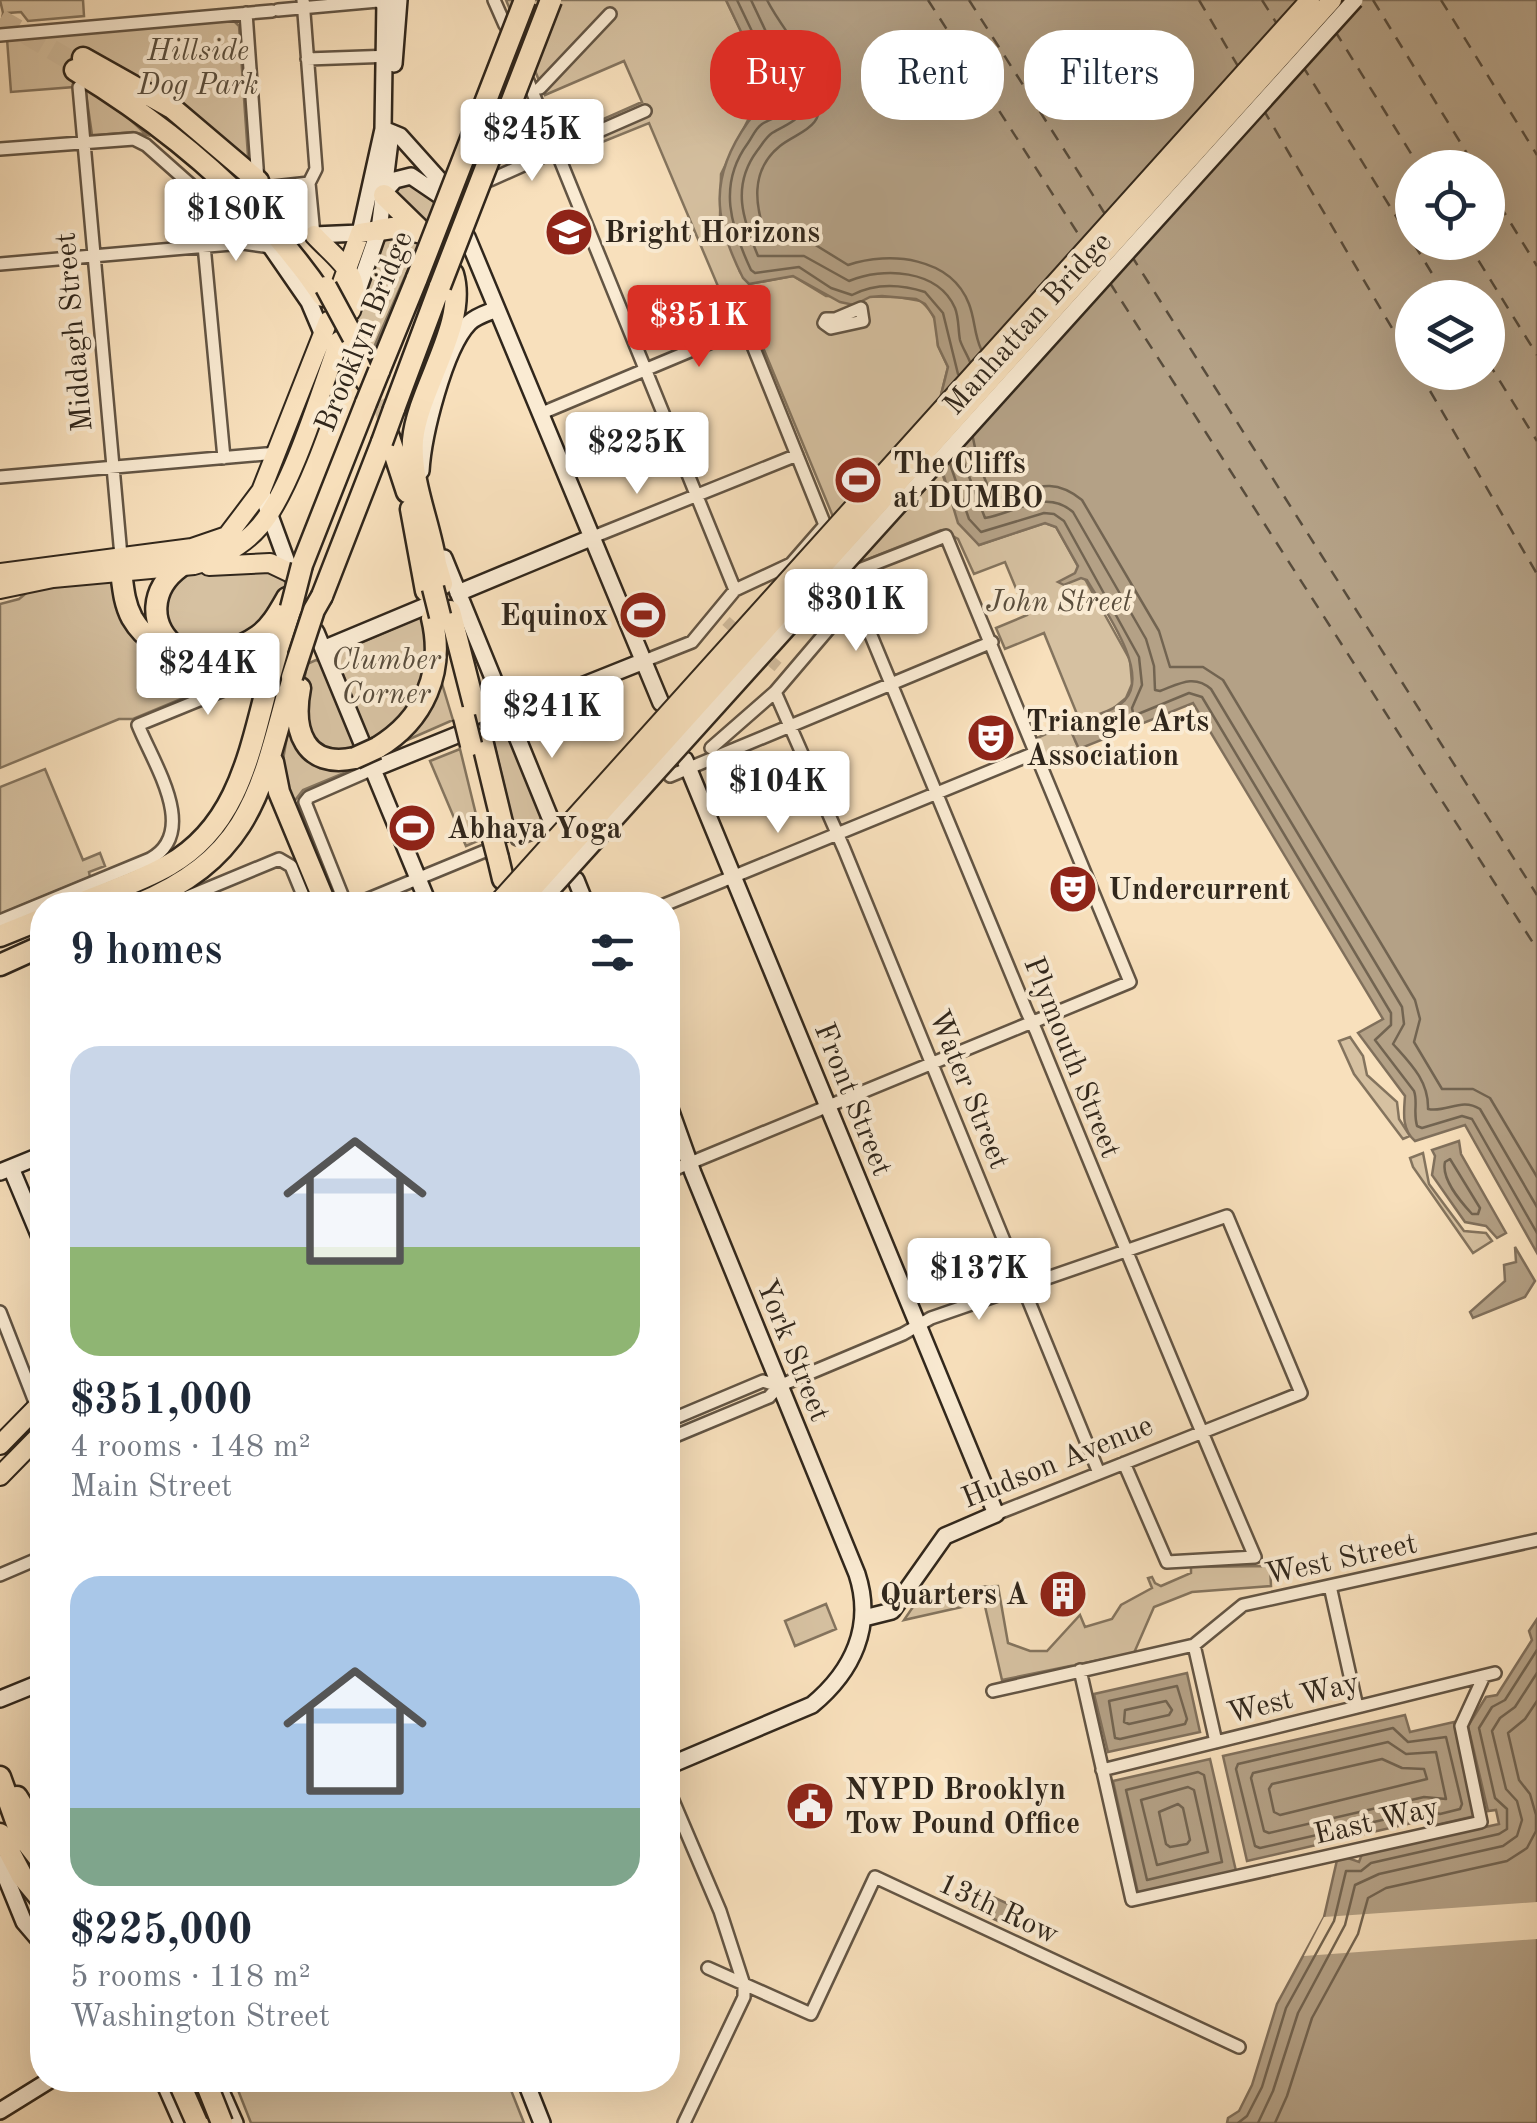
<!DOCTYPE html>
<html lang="en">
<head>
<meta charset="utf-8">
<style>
  body { margin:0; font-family:"Old Standard TT",serif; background:#f2f2f3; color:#1f2937; height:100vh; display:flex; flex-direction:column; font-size:38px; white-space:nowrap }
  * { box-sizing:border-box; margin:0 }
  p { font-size:32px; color:#747a83 }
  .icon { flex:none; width:55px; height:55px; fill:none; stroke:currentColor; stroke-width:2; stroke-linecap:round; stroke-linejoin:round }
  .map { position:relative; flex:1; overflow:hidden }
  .side { position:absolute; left:30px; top:892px; width:650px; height:1200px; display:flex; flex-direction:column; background:#fff; border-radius:40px; box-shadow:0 10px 40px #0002 }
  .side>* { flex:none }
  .top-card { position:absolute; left:710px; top:30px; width:675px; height:90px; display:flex; gap:20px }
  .buttons { position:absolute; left:1395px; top:150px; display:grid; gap:20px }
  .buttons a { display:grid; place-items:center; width:110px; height:110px; border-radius:50%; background:#fff; box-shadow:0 10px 40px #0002; font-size:50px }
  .price { position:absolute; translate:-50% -85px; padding:0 22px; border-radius:10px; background:#fff; color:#222; font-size:32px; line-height:65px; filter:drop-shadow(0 2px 5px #0008) }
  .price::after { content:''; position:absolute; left:50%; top:60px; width:30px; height:22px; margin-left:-15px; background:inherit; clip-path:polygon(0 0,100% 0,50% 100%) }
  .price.selected { background:#d93025; color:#fff }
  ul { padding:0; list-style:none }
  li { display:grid; align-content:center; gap:20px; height:530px; padding:0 40px }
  li span { display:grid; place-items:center; height:310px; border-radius:30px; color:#555 }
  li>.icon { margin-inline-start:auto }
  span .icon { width:180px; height:180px; fill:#fffc; stroke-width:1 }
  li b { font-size:42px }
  h2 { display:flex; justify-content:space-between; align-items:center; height:120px; padding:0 40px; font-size:42px }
  .tag { padding:0 35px; border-radius:40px; background:#fff; box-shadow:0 10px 40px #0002; font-size:35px; line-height:90px }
  .tag.selected { background:#d93025; color:#fff }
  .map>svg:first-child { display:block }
  .green { fill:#d6c1a1; stroke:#84745e; stroke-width:2.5 }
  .water { fill:#b4a186; stroke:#80705c; stroke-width:2.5; fill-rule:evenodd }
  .pier { fill:#f8e0bc }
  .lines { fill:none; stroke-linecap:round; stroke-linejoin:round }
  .shore { stroke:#726451; stroke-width:2.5 }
  .ferry { stroke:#584c3c; stroke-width:2.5; stroke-dasharray:12 10; stroke-linecap:butt }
  .street-tunnel { stroke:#d0bb9c; stroke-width:11; stroke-dasharray:11 5.5; stroke-linecap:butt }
  .highway-tunnel { stroke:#d0bb9c; stroke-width:20; stroke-dasharray:20 10; stroke-linecap:butt }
  .street-casing { stroke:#635544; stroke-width:16 }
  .secondary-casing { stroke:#31271c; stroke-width:20 }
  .primary-casing { stroke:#31271c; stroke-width:22 }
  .highway-casing { stroke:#31271c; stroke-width:25 }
  .street { stroke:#faebd3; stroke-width:11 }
  .secondary { stroke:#faebd3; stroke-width:15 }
  .primary { stroke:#f8e0bc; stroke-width:18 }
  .highway { stroke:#f8e0bc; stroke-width:20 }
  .rail { stroke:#31271c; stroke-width:2.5; stroke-dasharray:18 18; stroke-linecap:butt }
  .secondary-bridge-casing { stroke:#31271c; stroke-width:20; stroke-linecap:butt }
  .primary-bridge-casing { stroke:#31271c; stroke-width:22; stroke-linecap:butt }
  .highway-bridge-casing { stroke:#31271c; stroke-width:25; stroke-linecap:butt }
  .secondary-bridge { stroke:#faebd3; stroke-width:15 }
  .primary-bridge { stroke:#f8e0bc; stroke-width:18 }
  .highway-bridge { stroke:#f8e0bc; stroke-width:20 }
  .labels { text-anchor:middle; stroke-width:8; stroke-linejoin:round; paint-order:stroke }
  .park-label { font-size:30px; font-style:italic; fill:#5a4e3d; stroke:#faebd3 }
  .poi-label { font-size:30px; font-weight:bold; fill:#31271c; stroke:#faebd3; text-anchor:start }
  .street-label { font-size:30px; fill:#31271c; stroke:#faebd3 }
</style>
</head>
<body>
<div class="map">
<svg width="1537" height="2123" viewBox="0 0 1537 2123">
  <rect width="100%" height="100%" fill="#f8e0bc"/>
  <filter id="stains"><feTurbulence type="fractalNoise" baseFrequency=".002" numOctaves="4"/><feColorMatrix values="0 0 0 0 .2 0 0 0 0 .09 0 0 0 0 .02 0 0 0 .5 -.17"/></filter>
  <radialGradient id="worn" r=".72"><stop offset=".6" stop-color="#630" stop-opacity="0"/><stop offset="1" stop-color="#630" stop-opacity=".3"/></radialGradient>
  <path class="green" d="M0 0H83L84 16 28 21 21 12 8 13V31H0L3 13Z
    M506 0H726L753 56 762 59 783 103 748 120 721 174 720 216 740 272 749 284 793 276 826 296 898 297 921 301 930 310 936 322 938 346 948 367 941 395 943 476 958 517 979 545 1045 523 1056 527 1130 660 1132 684 1126 698 1075 740 1079 749 1046 763 1045 760 1037 738 1079 719 1044 633 1005 649 996 628 1027 615 1005 562 974 574 958 539 941 530 853 565 745 304 728 310 649 123 570 155 563 137 642 102 624 61 545 95Z
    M233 20 239 26 248 156 245 162 170 101 102 94 147 135 133 132 97 135H92L85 87 75 81 74 87 11 92 7 39Z
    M409 184 431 196 435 203 426 227 395 194 400 186Z
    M209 187 246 223 238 234 214 236Z
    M386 235 421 240 371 354 355 319Z
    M262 567 282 575 286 584 279 600 249 633 204 647 184 643 164 622 168 586 184 574Z
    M110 577 164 655 274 631 265 664 133 719H119L0 768V604L19 599 30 590 106 581Z
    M427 614 425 691 371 747 335 654Z
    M316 660 321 663 358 752 317 749 299 710 307 664Z
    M440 677 453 720 380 752Z
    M291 714 293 733 361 766 303 790 293 803 281 771Z
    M502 726 507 728 543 818 515 832 491 730Z
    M460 749 482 839 466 846 430 761Z
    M45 769 83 860 100 853 105 866 89 872 90 877 0 914V787Z
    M1350 1037 1363 1056 1367 1075 1397 1102 1399 1119 1410 1136 1403 1139 1354 1074 1339 1041Z
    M1423 1153 1429 1184 1464 1231 1486 1233 1492 1241 1473 1253 1413 1167 1410 1158Z
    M1270 1566 1271 1586 1192 1592 1154 1607 1134 1653 1002 1680 984 1602 904 1620 919 1598 971 1587 998 1586 1008 1643 1030 1651H1047L1080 1615 1085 1627 1112 1619 1121 1605 1152 1588 1148 1578 1152 1577 1155 1583 1161 1586 1191 1573V1567Z
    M826 1604 836 1629 795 1646 785 1621Z
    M234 2080H507L524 2123H251Z"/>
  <path class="water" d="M726 0H1537V1253L1465 1125 1415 1141C1401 1129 1404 1111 1405 1096L1358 1033 1383 1019 1193 703 1079 749 1068 725C1084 718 1112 713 1125 700 1151 672 1102 606 1087 580L1081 578 1064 585 1058 582 1075 573 1078 566 1056 527 1045 523 979 545 958 523 937 453 941 395 948 367 938 346 934 317 925 304 916 299 882 296 870 297 854 305 840 302 793 276 749 284 743 278C713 219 709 177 748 122 754 113 773 107 782 103L763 59 753 57ZM1412 168H1488V242H1412ZM1412 298H1488V372H1412Z
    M1459 1141 1461 1154 1506 1233 1497 1238 1486 1226 1465 1222 1432 1175 1435 1156 1432 1150Z
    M1515 1247 1535 1281 1525 1297 1473 1318 1470 1312 1505 1281 1504 1265 1516 1262Z
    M1537 1619V2123H1227L1228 2118 1239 2111 1252 2085 1277 2004 1324 1917 1337 1860 1348 1858 1359 1862 1362 1854 1499 1824 1496 1810 1488 1811 1468 1726 1486 1697 1497 1695 1532 1640 1529 1631Z
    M1187 1673 1200 1732 1108 1752 1094 1694Z
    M1405 1715 1410 1732 1454 1722 1475 1816 1432 1826 1429 1819 1247 1861 1223 1756Z
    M1210 1759 1236 1871 1138 1893 1113 1781Z
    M978 1890 1015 1907 1007 1925 970 1908 971 1903 968 1901 972 1892 976 1894Z"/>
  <path class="pier" d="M1537 1902V1939L1304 1956 1324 1917Z"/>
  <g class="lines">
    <path class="shore" d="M737 0 759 46 772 55 792 101C788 116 775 116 762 124 755 129 753 136 748 143 717 185 731 227 751 270L755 273 799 267 831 288 852 295C875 283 900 284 925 292L943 313 958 374
      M751 0 768 36 783 49 804 102C801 122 788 123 772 133 765 138 762 145 757 151 731 186 743 220 758 256H804L849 281C883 267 938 269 955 308 959 318 958 329 960 340 962 347 967 354 970 362
      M767 0C783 32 812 58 819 95 825 129 799 131 780 146 749 171 755 207 767 239L809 241 848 265C890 251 951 257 969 304 975 319 974 334 981 349
      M973 438 978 462 993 499C1029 494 1047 472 1082 500L1159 631 1170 667H1203L1223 680 1415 1000 1420 1019 1414 1042 1442 1089H1473L1490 1098 1537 1177
      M960 453 985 518C1016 513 1045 488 1073 512L1146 639 1154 666 1155 690 1160 691C1179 684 1194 674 1211 689L1402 1007 1404 1024 1393 1044C1410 1063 1429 1081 1428 1109 1447 1113 1461 1097 1480 1109L1537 1207
      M950 464 969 519 981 532 1044 513 1054 514 1064 521 1139 657 1142 685 1132 708 1133 713 1138 714 1189 693 1202 697 1391 1013V1025L1375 1040 1414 1091C1418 1102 1413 1112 1417 1126L1422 1128 1462 1116 1472 1119 1537 1233
      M1450 1159 1480 1208 1478 1214H1472C1460 1201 1441 1179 1445 1162Z
      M1177 1686 1187 1719 1185 1724 1120 1739 1115 1738 1109 1701Z
      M1166 1701 1172 1710 1169 1715 1129 1724 1124 1722 1125 1710Z
      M1393 1728 1408 1742 1446 1737 1462 1804 1460 1809 1440 1814 1426 1810 1260 1848 1255 1846 1236 1769 1238 1764Z
      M1388 1742 1406 1754 1436 1752 1446 1799 1424 1797 1269 1833 1264 1831 1251 1778 1253 1773Z
      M1382 1759 1402 1768 1424 1769 1427 1779 1280 1815 1274 1812 1269 1789 1272 1784Z
      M1198 1772 1204 1775 1222 1862 1147 1880 1126 1790Z
      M1188 1787 1194 1790 1208 1852 1157 1865 1141 1800Z
      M1178 1804 1183 1808 1190 1840 1187 1844 1170 1847 1166 1844 1159 1812Z
      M1238 2123 1247 2116 1262 2087 1286 2008 1334 1921 1346 1871H1361L1371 1863 1499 1834 1507 1829V1809L1495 1798 1479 1728 1492 1707 1505 1700 1537 1650
      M1258 2123 1273 2091 1298 2013 1345 1925 1355 1885 1379 1874 1503 1846 1517 1836 1522 1820 1517 1801 1506 1789 1492 1731 1500 1718 1515 1707 1537 1673
      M1275 2123 1287 2096 1312 2018 1358 1934 1368 1898 1386 1888 1507 1861 1527 1848 1536 1831V1815L1530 1794 1519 1780 1508 1733 1525 1719 1537 1701"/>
    <path class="ferry" d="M928 0 1084 243
      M969 0 1105 214
      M1199 0 1239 68
      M1262 0 1277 24
      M1373 0 1476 168
      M1441 0 1537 155
      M1335 31 1420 168
      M1302 65 1412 242
      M1263 109 1412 362
      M1488 186 1537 266
      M1467 242 1537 355
      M1414 244 1447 298
      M1131 255 1537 895
      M1110 283 1537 949
      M1488 362 1537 441
      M1419 372 1537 574"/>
    <path class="street-tunnel" d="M726 621 745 638
      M759 651 778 667"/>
    <path class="highway-tunnel" d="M0 19 78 65
      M370 372 392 430"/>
    <g class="street-casing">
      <path id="street" d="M303 0 316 169 309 183 314 235
        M494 0 505 25
        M278 10 378 1 385 6
        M246 13 258 181
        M0 35 272 11
        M307 59 392 56
        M528 81 735 590
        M79 87 121 556
        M540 88 610 14
        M565 146 645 111
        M0 149 134 139 146 145 199 192 224 458
        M490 180 557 150
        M265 188 309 183
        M0 264 243 243 271 247
        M861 308 863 321 831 328 824 323 826 319H835Z
        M542 413 733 333 743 332 751 341 825 525 791 564 735 590 692 642 644 661
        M0 477 277 453
        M593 537 797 455
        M775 692 844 849 1099 1473
        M711 748 775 692 855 598
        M670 776 992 642
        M517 839 553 825
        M168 905 279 859 291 866 307 905
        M346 905 305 802 309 797 373 769
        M354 905 485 851
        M664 905 1037 752
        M0 921 150 859C200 832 153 763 138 725L263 674
        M668 1172 690 1163 1025 1025 1038 1020 1130 982 946 536 846 575 1027 1012 1036 1031C1108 1207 1180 1383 1255 1557L1167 1562 1124 1463
        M0 1312 37 1407
        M668 1421 763 1381 779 1386
        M668 1439 769 1397 779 1386 903 1334 931 1318 1227 1216 1301 1393 996 1514
        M0 1575 42 1557
        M1330 1586 1357 1707
        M1194 1645 1216 1742
        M1080 1670 1132 1900 1481 1822 1461 1726 1484 1676
        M993 1691 1194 1645 1243 1605 1537 1540
        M1102 1770 1495 1673
        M668 1789 720 1911 744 1985V1997L684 2123
        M708 1968 811 2014 875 1877 1239 2047"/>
    </g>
    <g class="secondary-casing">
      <path id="secondary" d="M394 64 399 0
        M383 129 400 136 443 184
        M258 181 314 235 360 233 383 129 385 0
        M385 191 395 180 411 176 439 195
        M467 237 661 703
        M271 247 309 302 323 335
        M357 293 379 230 390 141
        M421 471C423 436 444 349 469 323 476 316 487 313 497 309
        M261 491 291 573
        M444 558 553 825
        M458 593 593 537
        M316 632 429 905
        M323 649 426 606
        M489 723 644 661
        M685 760 996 1514 945 1536 892 1611 864 1618
        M373 769 457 735
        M576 880 586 905
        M668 1103 693 1173 857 1574C874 1626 853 1671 812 1705L668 1766
        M11 1168 42 1242
        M0 1172 42 1155
        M0 1699 42 1682
        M0 1863 24 1922 42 1943
        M163 2080 182 2123
        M216 2080 235 2123
        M525 2080 542 2123
        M0 2111 50 2080
        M180 2118 225 2100"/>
    </g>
    <g class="primary-casing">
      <path id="primary" d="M314 235C337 260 365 275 351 311
        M339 291 360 233 379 230
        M209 566 270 563 291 573
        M0 573 192 548 227 536 261 491 328 321
        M0 589 53 578 194 565C220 558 242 547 260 526 291 491 322 388 339 341
        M0 1445 42 1402
        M0 1476 42 1433"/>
    </g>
    <g class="highway-casing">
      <path id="highway" d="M83 58 172 108 258 181
        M75 70C172 129 259 202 323 296
        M384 195 424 234
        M379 230 399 227 422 233
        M350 345 366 381
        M379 371 417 278
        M394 409 440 286
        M389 437 407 492
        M411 509 426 591
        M432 551 442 584
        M436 564C430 523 410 482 413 440 418 388 468 324 453 274
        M302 565 366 403
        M121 571C123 587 124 603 132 618 158 663 218 664 258 636 271 627 279 612 287 598
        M322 596 382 442
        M450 611 476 713
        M177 648C147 625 151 588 180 567
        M277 652 291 608
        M300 688C292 730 304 769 355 758
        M482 740 504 831
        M377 748C424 720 445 672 432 618
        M273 762 279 792 326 905
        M498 858 503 879
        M76 905C106 892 140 882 169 865 236 827 249 756 267 687
        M136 905C254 856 261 788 292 677
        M0 936 42 919
        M0 965 42 946
        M0 1777 21 1835 42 1862
        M17 1797 42 1838
        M0 1834 22 1876 42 1900"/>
    </g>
    <use href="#street" class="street"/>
    <use href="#secondary" class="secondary"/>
    <use href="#primary" class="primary"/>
    <use href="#highway" class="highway"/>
    <path class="rail" d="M509 905 1322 0
      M533 905 1350 0"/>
    <g class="secondary-bridge-casing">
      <path id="secondary-bridge" d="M538 905 1355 0"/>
    </g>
    <g class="primary-bridge-casing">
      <path id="primary-bridge" d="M496 905 1310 0
        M518 905 1332 0"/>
    </g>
    <g class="highway-bridge-casing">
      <path id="highway-bridge" d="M417 278 525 0
        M440 286 551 0
        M326 287 353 337
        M366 403 379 371
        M382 442 394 409
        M433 588 440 616
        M291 608 302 565
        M292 677 314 610 322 596
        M267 687 277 652
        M464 717 471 745
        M355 758 377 748
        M492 835 498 858
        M178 2080 197 2123
        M205 2080 222 2123"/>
    </g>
    <use href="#secondary-bridge" class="secondary-bridge"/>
    <use href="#primary-bridge" class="primary-bridge"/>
    <use href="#highway-bridge" class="highway-bridge"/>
  </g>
  <defs>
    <g id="school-disc" transform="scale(2.5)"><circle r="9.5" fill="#8f2418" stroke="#faebd3"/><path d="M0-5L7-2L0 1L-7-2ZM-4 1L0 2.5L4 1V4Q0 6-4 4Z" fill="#fff"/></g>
    <g id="stadium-disc" transform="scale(2.5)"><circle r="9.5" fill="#8f2418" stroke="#faebd3"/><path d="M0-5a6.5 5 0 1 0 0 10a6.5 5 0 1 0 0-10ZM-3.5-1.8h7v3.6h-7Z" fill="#fff"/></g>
    <g id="theatre-disc" transform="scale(2.5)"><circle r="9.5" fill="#8f2418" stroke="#faebd3"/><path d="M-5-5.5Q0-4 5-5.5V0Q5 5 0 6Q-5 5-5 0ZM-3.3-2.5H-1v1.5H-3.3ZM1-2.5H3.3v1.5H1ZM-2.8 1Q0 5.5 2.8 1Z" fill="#fff"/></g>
    <g id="building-disc" transform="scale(2.5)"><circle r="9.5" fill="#8f2418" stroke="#faebd3"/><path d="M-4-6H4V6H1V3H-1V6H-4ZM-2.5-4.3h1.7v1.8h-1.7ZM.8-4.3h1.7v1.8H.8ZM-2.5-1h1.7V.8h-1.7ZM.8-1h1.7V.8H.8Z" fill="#fff"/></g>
    <g id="civic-disc" transform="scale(2.5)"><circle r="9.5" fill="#8f2418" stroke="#faebd3"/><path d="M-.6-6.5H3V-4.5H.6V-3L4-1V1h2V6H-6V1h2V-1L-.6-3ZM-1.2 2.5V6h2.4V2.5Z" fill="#fff"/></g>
  </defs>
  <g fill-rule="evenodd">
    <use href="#school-disc" x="569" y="232"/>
    <use href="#stadium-disc" x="858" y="480"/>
    <use href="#stadium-disc" x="643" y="615"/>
    <use href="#theatre-disc" x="991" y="738"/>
    <use href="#stadium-disc" x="412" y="828"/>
    <use href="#theatre-disc" x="1073" y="889"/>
    <use href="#building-disc" x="1063" y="1594"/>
    <use href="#civic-disc" x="810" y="1806"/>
  </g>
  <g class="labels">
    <g class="park-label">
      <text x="198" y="60">Hillside<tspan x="198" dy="34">Dog Park</tspan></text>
      <text x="1059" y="611">John Street</text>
      <text x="386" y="669">Clumber<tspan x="386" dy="34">Corner</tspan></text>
    </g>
    <g class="poi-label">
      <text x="604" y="242">Bright Horizons</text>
      <text x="893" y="473">The Cliffs<tspan x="893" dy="34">at DUMBO</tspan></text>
      <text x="608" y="625" text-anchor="end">Equinox</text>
      <text x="1026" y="731">Triangle Arts<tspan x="1026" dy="34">Association</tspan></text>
      <text x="447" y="838">Abhaya Yoga</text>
      <text x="1108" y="899">Undercurrent</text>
      <text x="1028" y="1604" text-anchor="end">Quarters A</text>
      <text x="845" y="1799">NYPD Brooklyn<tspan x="845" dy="34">Tow Pound Office</tspan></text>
    </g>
    <g class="street-label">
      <text transform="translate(1027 323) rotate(-48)" y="10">Manhattan Bridge</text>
      <text transform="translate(363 331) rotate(-68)" y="10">Brooklyn Bridge</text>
      <text transform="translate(73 332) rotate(-95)" y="10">Middagh Street</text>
      <text transform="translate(1073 1057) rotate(68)" y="10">Plymouth Street</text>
      <text transform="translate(970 1089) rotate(68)" y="10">Water Street</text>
      <text transform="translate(854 1099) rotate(68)" y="10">Front Street</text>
      <text transform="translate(794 1350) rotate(68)" y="10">York Street</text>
      <text transform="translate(1057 1461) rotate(-22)" y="10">Hudson Avenue</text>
      <text transform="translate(1341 1558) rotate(-12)" y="10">West Street</text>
      <text transform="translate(1293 1697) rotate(-14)" y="10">West Way</text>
      <text transform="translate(1376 1820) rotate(-13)" y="10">East Way</text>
      <text transform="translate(999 1908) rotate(25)" y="10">13th Row</text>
    </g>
  </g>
  <rect width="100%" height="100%" filter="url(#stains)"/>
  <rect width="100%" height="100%" fill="url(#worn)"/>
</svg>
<div class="buttons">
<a><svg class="icon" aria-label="locate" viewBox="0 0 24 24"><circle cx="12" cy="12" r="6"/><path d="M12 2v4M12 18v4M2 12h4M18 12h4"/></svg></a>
<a><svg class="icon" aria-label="layers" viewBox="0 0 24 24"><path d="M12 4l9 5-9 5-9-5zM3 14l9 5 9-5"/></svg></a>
</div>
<b class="price" style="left:532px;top:184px">$245K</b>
<b class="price" style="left:236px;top:264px">$180K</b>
<b class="price selected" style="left:699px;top:370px">$351K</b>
<b class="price" style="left:637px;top:497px">$225K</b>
<b class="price" style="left:856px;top:654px">$301K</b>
<b class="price" style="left:208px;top:718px">$244K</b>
<b class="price" style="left:552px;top:761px">$241K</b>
<b class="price" style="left:778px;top:836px">$104K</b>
<b class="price" style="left:979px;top:1323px">$137K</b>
<div class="top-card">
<a class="tag selected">Buy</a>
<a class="tag">Rent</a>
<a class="tag">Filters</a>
</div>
<section class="side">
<h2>9 homes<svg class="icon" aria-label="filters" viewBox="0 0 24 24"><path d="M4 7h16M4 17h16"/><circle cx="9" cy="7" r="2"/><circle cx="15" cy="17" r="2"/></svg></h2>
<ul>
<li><span style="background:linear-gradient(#c9d6e8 65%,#8fb573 0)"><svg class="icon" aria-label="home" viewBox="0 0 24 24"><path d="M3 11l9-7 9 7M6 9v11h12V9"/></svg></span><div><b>$351,000</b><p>4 rooms · 148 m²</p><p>Main Street</p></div></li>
<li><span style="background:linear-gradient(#a9c7e8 75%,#7fa58c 0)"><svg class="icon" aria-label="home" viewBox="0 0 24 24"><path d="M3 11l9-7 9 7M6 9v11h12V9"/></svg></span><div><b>$225,000</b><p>5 rooms · 118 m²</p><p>Washington Street</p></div></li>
</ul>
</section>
</div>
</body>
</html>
